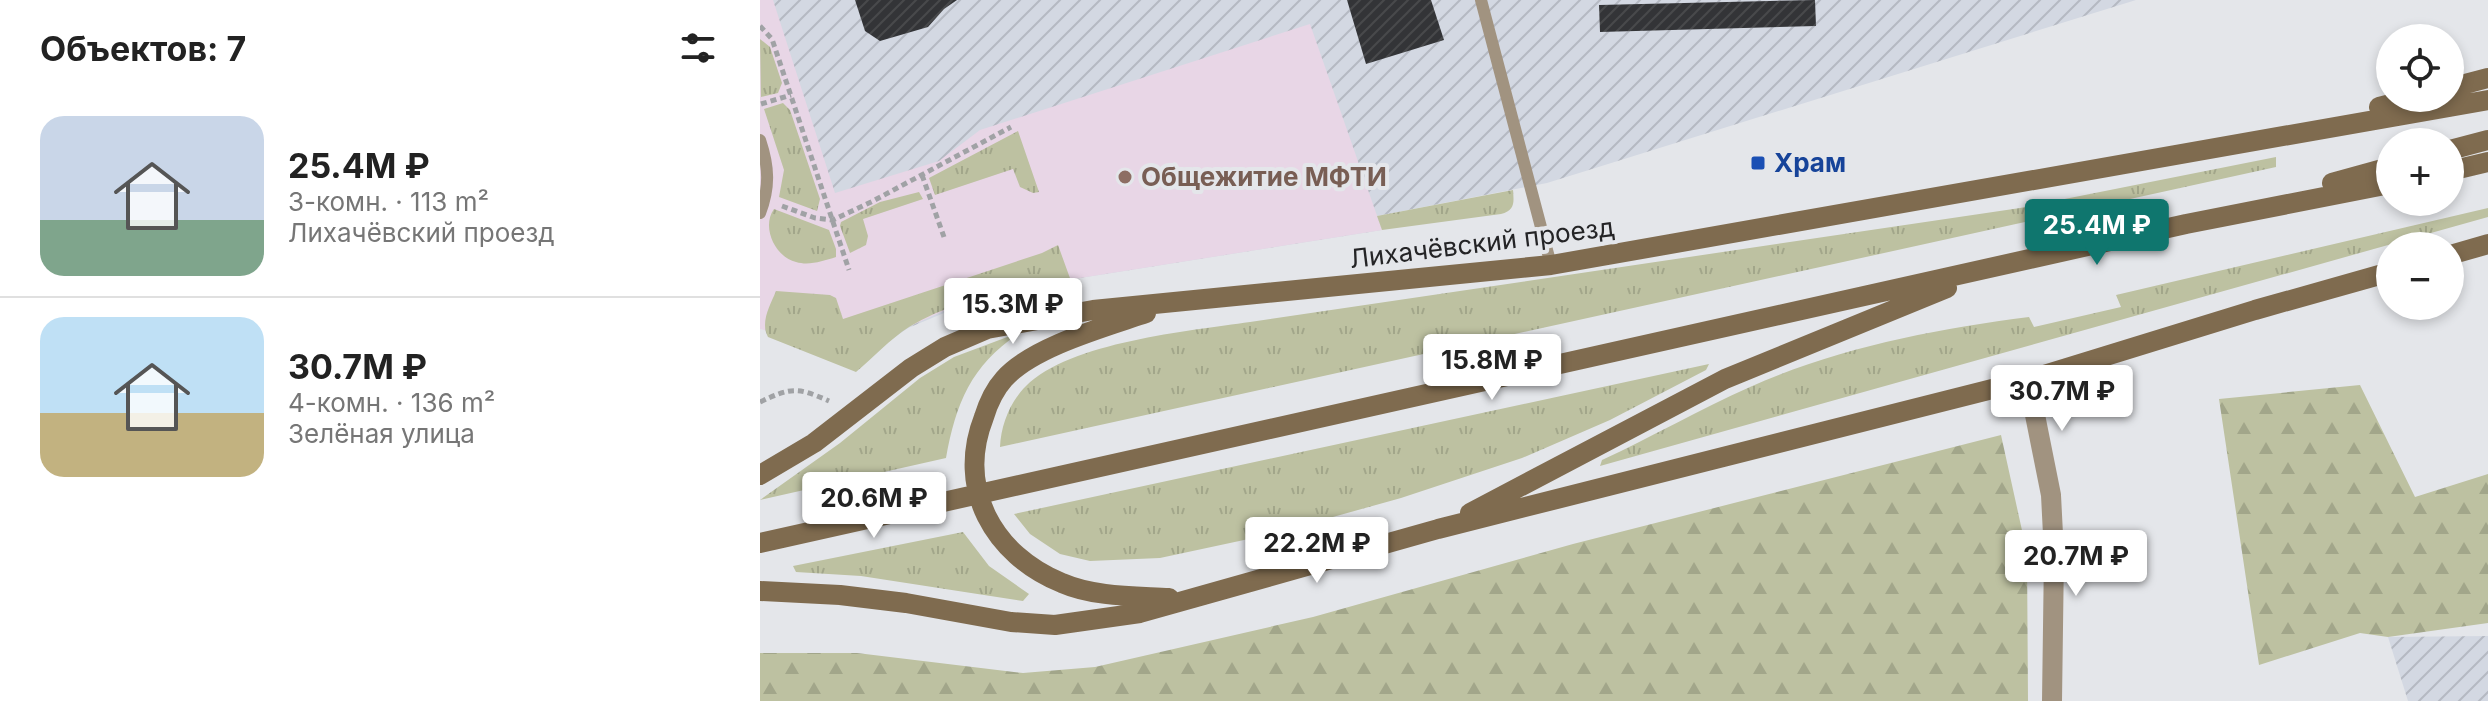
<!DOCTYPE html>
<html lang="ru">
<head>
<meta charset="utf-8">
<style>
  body { margin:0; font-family:Inter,sans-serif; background:#f2f2f2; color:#222; height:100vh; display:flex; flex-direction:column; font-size:30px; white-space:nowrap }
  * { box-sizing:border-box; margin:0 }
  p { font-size:26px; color:#767676 }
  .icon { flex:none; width:44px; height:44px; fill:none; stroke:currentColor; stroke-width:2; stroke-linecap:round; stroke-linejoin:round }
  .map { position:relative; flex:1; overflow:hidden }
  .sheet { display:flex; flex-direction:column; background:#fff; width:760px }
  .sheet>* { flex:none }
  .fabs { position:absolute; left:1616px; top:24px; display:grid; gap:16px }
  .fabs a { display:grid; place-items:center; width:88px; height:88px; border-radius:50%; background:#fff; box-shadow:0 4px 12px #0003; font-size:40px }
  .price { position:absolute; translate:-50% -68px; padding:0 18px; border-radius:8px; background:#fff; color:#222; font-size:26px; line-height:52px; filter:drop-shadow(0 2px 4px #0008) }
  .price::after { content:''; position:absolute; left:50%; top:48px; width:24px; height:18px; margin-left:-12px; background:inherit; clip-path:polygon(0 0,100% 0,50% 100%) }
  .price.current { background:#0f766e; color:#fff }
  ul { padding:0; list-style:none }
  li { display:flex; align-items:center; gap:24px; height:200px; padding:0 40px }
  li+li { border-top:2px solid #e0e0e0 }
  li span { display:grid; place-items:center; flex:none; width:224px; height:160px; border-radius:24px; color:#555 }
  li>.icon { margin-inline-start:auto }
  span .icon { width:96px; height:96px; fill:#fffc; stroke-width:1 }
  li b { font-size:34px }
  h2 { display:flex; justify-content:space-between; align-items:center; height:96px; padding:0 40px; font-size:34px }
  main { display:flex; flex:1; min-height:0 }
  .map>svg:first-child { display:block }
  .industrial { fill:url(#industrial-furrows) }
  .education { fill:#e8d6e6 }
  .grass { fill:url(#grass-tufts) }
  .forest { fill:url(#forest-firs) }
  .building { fill:url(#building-hatch) }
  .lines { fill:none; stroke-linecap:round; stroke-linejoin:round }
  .path { stroke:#a0a2a5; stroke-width:5; stroke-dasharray:6 4; stroke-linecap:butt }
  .service { stroke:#a19380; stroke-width:12 }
  .minor { stroke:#a19380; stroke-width:20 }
  .secondary { stroke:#7f6b4f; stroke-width:20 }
  .transit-dot { fill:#1a4fb4; stroke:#e4e6ea; stroke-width:3 }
  .education-dot { fill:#8d6e63; stroke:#e4e6ea; stroke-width:3 }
  .labels { text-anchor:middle; stroke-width:8; stroke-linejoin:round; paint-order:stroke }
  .transit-label { font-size:26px; font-weight:bold; fill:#164399; stroke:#e4e6ea; text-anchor:start }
  .education-label { font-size:26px; font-weight:bold; fill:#785e54; stroke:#e4e6ea; text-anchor:start }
  .street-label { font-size:26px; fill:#242426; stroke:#e4e6ea }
</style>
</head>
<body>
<main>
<section class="sheet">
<h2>Объектов: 7<svg class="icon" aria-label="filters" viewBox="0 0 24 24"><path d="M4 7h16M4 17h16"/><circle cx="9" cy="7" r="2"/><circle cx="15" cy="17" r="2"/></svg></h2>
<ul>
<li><span style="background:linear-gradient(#c9d6e8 65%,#7fa58c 0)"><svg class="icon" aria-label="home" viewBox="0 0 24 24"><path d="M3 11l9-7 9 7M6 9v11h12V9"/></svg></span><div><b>25.4M ₽</b><p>3-комн. · 113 m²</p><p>Лихачёвский проезд</p></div></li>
<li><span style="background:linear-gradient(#bfe0f5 60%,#c2b280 0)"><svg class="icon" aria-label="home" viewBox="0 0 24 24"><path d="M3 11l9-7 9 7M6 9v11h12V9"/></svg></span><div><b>30.7M ₽</b><p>4-комн. · 136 m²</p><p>Зелёная улица</p></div></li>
</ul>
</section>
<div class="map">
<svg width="1728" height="701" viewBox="0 0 1728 701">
  <defs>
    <pattern id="industrial-furrows" width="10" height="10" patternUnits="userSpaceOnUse" patternTransform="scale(2)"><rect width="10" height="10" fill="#d3d8e2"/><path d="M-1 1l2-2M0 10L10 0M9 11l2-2" fill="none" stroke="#b5b9c2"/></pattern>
    <pattern id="grass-tufts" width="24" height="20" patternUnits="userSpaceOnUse" patternTransform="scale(2)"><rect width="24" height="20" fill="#bdc1a1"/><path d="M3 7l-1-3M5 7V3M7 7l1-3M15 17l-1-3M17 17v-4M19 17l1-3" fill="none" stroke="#a2a68a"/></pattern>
    <pattern id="forest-firs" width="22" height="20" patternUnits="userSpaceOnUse" patternTransform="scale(2)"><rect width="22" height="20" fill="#bdc1a1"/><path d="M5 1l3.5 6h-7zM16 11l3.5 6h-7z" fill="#a2a68a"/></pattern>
    <pattern id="building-hatch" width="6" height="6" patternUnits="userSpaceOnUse" patternTransform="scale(2)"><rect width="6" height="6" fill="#333437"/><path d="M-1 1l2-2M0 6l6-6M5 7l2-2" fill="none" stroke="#48494b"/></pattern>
  </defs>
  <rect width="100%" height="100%" fill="#e4e6ea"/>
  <path class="industrial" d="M0 0H1376L787 183 617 216 622 230 257 288 220 298 148 328 96 364Z
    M1728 636V701H1648L1628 637Z"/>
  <path class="education" d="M0 0H13L75 193 179 161 220 130 550 24 622 230 257 288 188 309 148 327 96 364 19 333 0 329Z"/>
  <path class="grass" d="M0 39 10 47 22 83 18 93 1 97Z
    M23 103 30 110 60 199 57 211 19 197 24 170 4 109Z
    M258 131 279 192 273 193 260 187 253 169 175 195 169 178Z
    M1516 157V167L240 447C241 425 250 402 266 386 310 342 429 331 490 322L1260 208Z
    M753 190C754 203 755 210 741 214L622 230 617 216Z
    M159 192 163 199 103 219 108 236 106 245 90 253 80 226 81 222 120 202Z
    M1728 208V217L840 466 842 460C892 437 940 409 990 387 1077 348 1175 329 1269 317L1274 327 1361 307 1356 295Z
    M14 209 69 230 76 249V257C63 261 49 266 36 262 15 257 1 227 14 209Z
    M298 245 311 281C257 288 197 298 149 327 130 339 113 358 96 372L8 337C0 322 10 306 16 291L70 295 76 298 83 319 282 253Z
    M261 332C212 364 196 402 186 458L0 500 80 443 160 378 194 357Z
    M949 364 946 370 850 420 762 458 641 498 512 534 400 558 330 561 300 554 270 534 254 514Z
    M203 532 229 566 269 594 263 601 101 576 36 572 33 566Z"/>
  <path class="forest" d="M1600 385 1655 497 1728 474V623L1628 637 1600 633 1499 665 1459 399Z
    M1241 435 1267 553 1268 701H0V653H97L263 673 335 667 553 617 813 544Z"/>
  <path class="building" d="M95 0H197L184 9 168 27 120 41 105 31Z
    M587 0H671L684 40 606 64Z
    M1055 0 1056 26 840 32 839 5Z"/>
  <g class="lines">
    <path class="path" d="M0 26 12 39 89 270
      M1 104 31 95
      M162 175 184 237
      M22 206 55 218 73 220 113 201 251 127
      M0 402C32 387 37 387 69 401"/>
    <path class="service" d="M721 0 791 265
      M0 140C9 167 10 187 0 213"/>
    <path class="minor" d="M1268 380 1291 495 1294 554 1292 701"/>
    <path class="secondary" d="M1690 88 1728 78
      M1619 107 1654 98
      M1690 150 1728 140
      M1690 171 1728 162
      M1572 183 1630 167
      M1690 255 1728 244
      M386 313C345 327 272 347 244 379 235 389 228 404 224 417 196 488 233 555 302 583 334 597 375 596 409 598
      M0 475 54 443 151 368 185 347 227 329 333 310 791 265 1728 100
      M710 513 965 379 1187 288
      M0 543 1426 224 1630 184
      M0 591 80 595 146 603 251 622 295 625 380 613 678 529 1268 380 1495 310 1630 272"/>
  </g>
  <rect class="transit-dot" x="990" y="155" width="16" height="16" rx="4"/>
  <circle class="education-dot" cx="365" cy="177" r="8"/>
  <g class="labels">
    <g class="transit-label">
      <text x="1014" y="172">Храм</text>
    </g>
    <g class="education-label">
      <text x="381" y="186">Общежитие МФТИ</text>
    </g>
    <g class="street-label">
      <text transform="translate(722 243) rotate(-7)" y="9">Лихачёвский проезд</text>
    </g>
  </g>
</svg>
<div class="fabs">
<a><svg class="icon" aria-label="locate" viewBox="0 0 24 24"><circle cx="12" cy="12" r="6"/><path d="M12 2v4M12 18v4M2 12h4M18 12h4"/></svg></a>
<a>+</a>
<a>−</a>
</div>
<b class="price current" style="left:1337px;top:267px">25.4M ₽</b>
<b class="price" style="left:253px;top:346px">15.3M ₽</b>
<b class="price" style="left:732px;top:402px">15.8M ₽</b>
<b class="price" style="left:1302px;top:433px">30.7M ₽</b>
<b class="price" style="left:114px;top:540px">20.6M ₽</b>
<b class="price" style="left:557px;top:585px">22.2M ₽</b>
<b class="price" style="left:1316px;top:598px">20.7M ₽</b>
</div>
</main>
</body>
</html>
